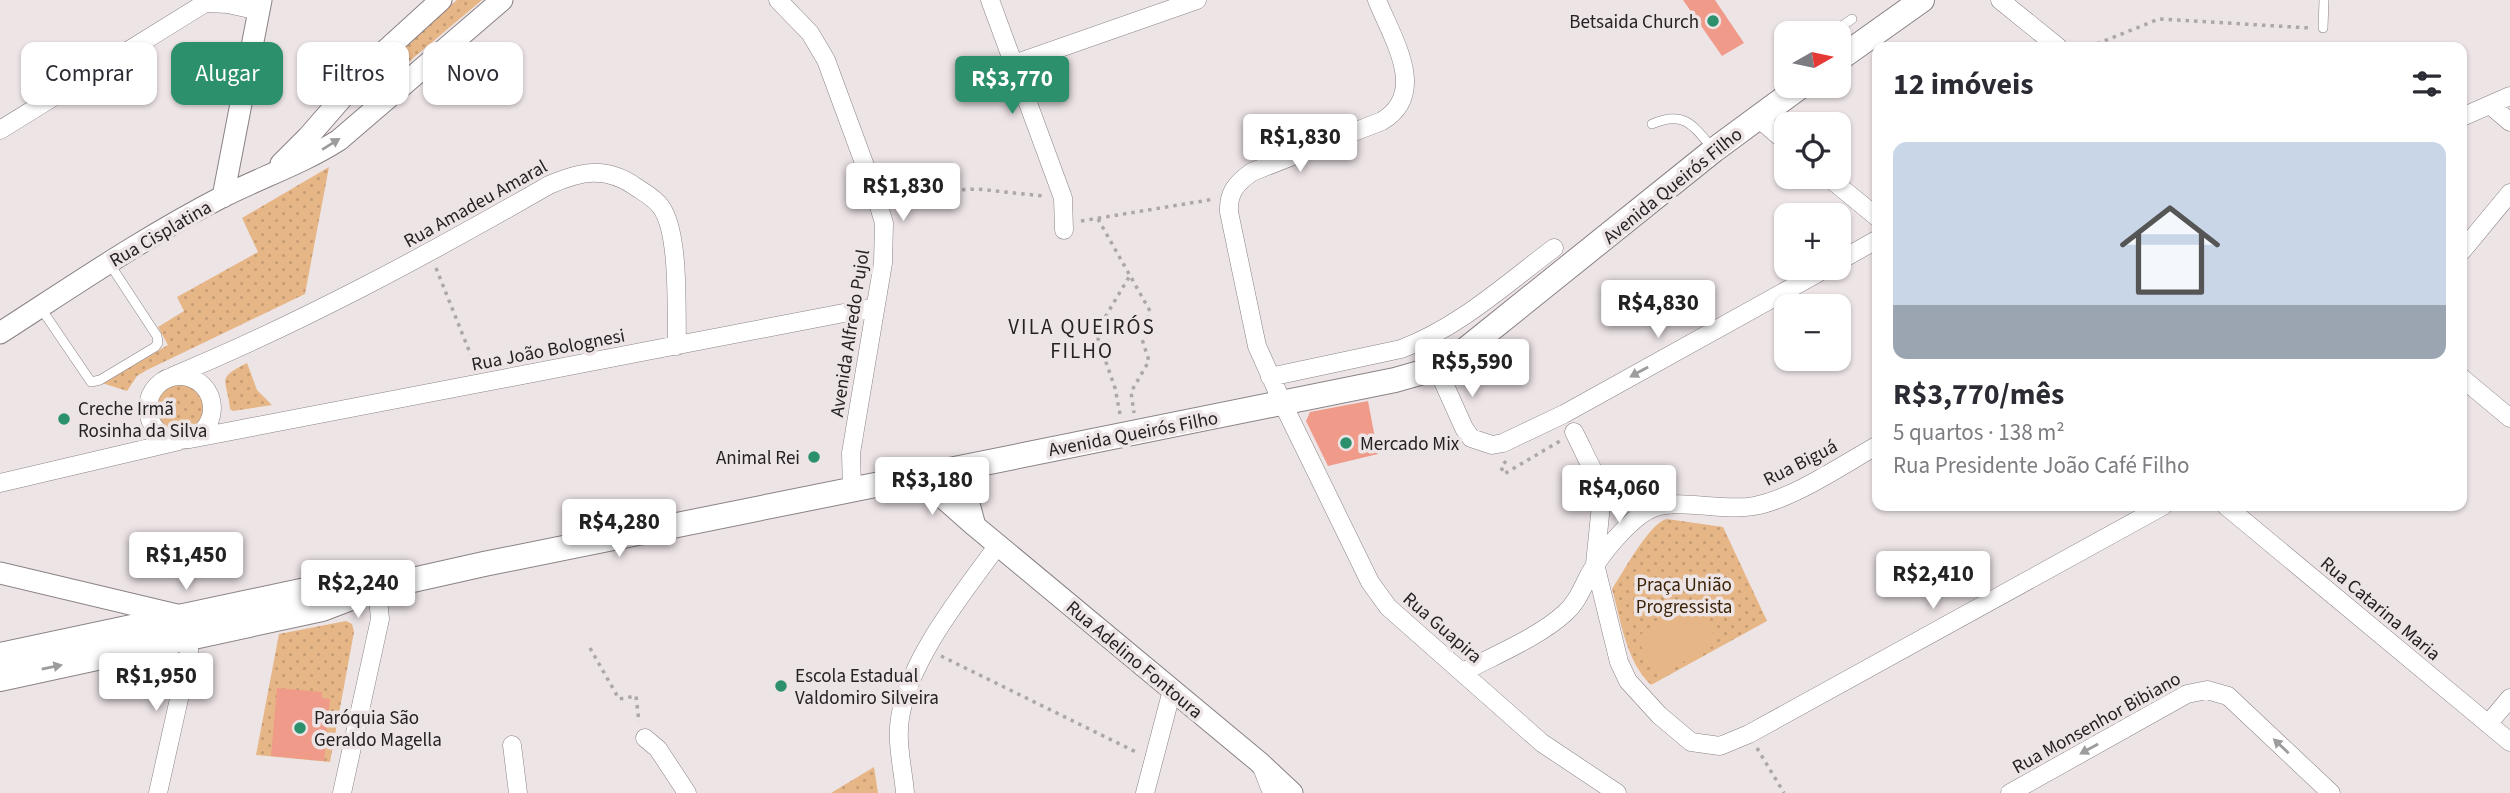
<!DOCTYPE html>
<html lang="pt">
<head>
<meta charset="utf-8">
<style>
  body { margin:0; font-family:"Source Sans 3",sans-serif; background:#f2f2f3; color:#2b2b33; height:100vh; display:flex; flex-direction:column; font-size:26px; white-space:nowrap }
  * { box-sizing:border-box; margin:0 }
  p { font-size:23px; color:#7c7c81 }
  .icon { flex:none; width:38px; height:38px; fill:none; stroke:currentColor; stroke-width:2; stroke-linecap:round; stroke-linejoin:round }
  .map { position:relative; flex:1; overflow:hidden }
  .sheet { position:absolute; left:1872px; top:42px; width:595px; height:469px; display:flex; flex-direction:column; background:#fff; border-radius:14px; box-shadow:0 2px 5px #0004 }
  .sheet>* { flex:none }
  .hud { position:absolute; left:21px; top:42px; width:665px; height:63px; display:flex; gap:14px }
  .needle { width:46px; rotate:81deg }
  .fabs { position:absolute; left:1774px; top:21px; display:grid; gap:14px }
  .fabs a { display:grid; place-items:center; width:77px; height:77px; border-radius:14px; background:#fff; box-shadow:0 2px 5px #0004; font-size:35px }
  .price { position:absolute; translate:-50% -60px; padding:0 16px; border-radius:7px; background:#fff; color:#222; font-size:23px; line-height:46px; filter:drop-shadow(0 2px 4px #0008) }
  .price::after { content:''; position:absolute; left:50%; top:42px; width:21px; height:16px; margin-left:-10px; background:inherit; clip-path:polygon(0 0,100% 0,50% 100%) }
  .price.on { background:#2b906b; color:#fff }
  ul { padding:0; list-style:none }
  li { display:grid; align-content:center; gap:14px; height:371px; padding:0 21px }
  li+li { border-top:2px solid #e1e1e2 }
  li span { display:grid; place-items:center; height:217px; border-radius:14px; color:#555 }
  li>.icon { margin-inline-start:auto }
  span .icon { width:126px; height:126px; fill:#fffc; stroke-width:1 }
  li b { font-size:30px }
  h2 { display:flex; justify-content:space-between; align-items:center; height:84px; padding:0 21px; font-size:30px }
  .chip { padding:0 24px; border-radius:14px; background:#fff; box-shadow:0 2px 5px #0004; font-size:24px; line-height:63px }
  .chip.on { background:#2b906b; color:#fff }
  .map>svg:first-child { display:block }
  .grass { fill:url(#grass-dots) }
  .garden { fill:#e7b687 }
  .building { fill:#f09a89 }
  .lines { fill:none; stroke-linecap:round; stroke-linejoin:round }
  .service-casing { stroke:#8a8285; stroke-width:10 }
  .minor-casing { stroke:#8a8285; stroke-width:19 }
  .tertiary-casing { stroke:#8a8285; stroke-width:23 }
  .secondary-casing { stroke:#8a8285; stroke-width:26 }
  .path { stroke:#aea7a9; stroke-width:3.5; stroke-dasharray:3.5 5; stroke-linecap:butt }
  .service { stroke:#fff; stroke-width:9 }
  .minor { stroke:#fff; stroke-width:18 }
  .tertiary { stroke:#fff; stroke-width:21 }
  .secondary { stroke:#fff; stroke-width:24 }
  .oneway { fill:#9d9c9c }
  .poi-dot { fill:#2b906b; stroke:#ede4e6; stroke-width:2.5 }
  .labels { text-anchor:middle; stroke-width:7; stroke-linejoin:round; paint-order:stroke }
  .poi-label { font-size:19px; fill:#252223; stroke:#ede4e6; text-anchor:start }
  .street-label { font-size:19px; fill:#252223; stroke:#ede4e6 }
  .park-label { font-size:19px; fill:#3b2307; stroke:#ede4e6 }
  .neighbourhood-label { font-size:21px; letter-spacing:2px; fill:#252223; stroke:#ede4e6 }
</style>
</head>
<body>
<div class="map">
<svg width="2510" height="793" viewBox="0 0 2510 793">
  <defs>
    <pattern id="grass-dots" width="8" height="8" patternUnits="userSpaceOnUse" patternTransform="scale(1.75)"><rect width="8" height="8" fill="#e7b687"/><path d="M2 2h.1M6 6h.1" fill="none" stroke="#c69c74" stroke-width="1.8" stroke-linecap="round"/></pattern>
  </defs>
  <rect width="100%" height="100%" fill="#ede4e6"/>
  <path class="grass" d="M457 0H482L399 70H394L392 62C411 38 434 19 457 0Z
    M329 167 305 294 147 370 137 376 127 391 102 383 168 345 158 327 184 311 177 297 258 252 242 218Z
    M247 363 257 390 272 405 233 411 230 409C227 379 215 379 247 363Z
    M156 408a25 25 0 1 1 50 0a25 25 0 1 1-50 0Z
    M1667 519 1723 527 1767 621 1651 685C1626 661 1621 621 1612 589 1622 574 1650 522 1667 519Z
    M346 621 352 624 354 632 330 762 256 755 279 634Z
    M874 767 878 793H831Z"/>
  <path class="garden" d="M1696 603 1718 643 1658 676 1636 637Z"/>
  <path class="building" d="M1683 0H1715L1744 43 1722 56Z
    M1368 401 1378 454 1328 466 1306 421 1310 412Z
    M277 688 322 692V698L330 699 324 761 271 756Z"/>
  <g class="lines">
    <g class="service-casing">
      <path id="service" d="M2323 28 2324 0
        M1832 33 1852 19
        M1652 124C1684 110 1693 125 1713 149
        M40 307 91 382 100 380 155 347 158 343 157 336 109 263"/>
    </g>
    <g class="minor-casing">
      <path id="minor" d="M778 0 810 33 826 60 874 190 884 223 883 263 851 453 852 489
        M990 0 1063 198 1064 230
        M1377 0C1392 38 1429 93 1382 121L1252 172C1236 183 1228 193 1229 212L1257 346 1283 404 1370 582 1388 607 1542 743 1617 793
        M2000 0 2058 47
        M206 3 228 4 259 11
        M1014 64 1197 0
        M2490 105 2510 122
        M1757 117 1787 143
        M2462 117 2510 96
        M0 130 210 0
        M1828 177 1878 218
        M2462 251 2510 193
        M1839 261 1878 239
        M1437 368 1464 428 1471 438 1492 445 1503 443 1564 414 1827 268
        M148 408a32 32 0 1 1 64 0a32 32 0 1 1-64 0Z
        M173 376C303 322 427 255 549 185 581 171 606 166 636 187 645 193 655 198 661 207 680 233 676 311 677 346
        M1270 377 1401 349C1458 328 1506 284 1554 248
        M2462 378 2510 418
        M1574 432C1599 481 1597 494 1653 508
        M190 439 875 307
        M0 483 179 441
        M1601 484V505L1595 564 1619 662 1628 681 1659 715 1691 742 1720 746 1749 734 2163 506
        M2226 506 2510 742
        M1463 672C1495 655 1539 637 1565 613 1581 599 1584 580 1596 564 1607 547 1634 515 1653 508 1681 498 1722 512 1754 506 1793 499 1842 465 1878 445
        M2488 724 2510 698
        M645 738 658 749 687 793
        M512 745 518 793
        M1261 765 1272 793
        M158 793 189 654V638
        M342 793 380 619 377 588
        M905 793C903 769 896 742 900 718 909 659 963 593 998 545
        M1145 793 1172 690
        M2010 793 2187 694 2207 690 2228 696 2331 793"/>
    </g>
    <g class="tertiary-casing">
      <path id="tertiary" d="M281 164 308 137 375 60 441 0
        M223 197 261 0
        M0 333C73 286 146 236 224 196 262 177 303 163 339 140L502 0
        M964 466 966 493 975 526
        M917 475 975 526 1259 762 1292 793
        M0 573 181 616"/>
    </g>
    <g class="secondary-casing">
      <path id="secondary" d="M1839 59 1922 0
        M0 655 329 585 370 588
        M0 679 322 609 377 588 484 564 1395 380 1437 368 1460 354 1714 150 1801 86"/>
    </g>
    <path class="path" d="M2089 47 2159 19 2310 28
      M895 201 953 190 977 189 1043 196
      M1098 219 1150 311 1142 339 1149 361 1131 392 1134 413
      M1081 221 1215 199
      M436 268 476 368
      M1120 414 1115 388 1098 339 1101 324 1129 277
      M1506 461 1501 467 1504 474 1560 441
      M590 648 619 699 636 696 639 722
      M941 656 1138 753
      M1757 748 1784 793"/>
    <use href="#service" class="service"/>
    <use href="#minor" class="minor"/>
    <use href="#tertiary" class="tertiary"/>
    <use href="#secondary" class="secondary"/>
  </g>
  <defs><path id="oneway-solid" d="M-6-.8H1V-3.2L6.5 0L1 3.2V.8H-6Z" transform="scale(1.75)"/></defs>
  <g class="oneway">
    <use href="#oneway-solid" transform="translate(331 144) rotate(-32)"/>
    <use href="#oneway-solid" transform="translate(1639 372) rotate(151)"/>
    <use href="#oneway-solid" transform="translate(52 667) rotate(-12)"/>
    <use href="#oneway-solid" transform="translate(2281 746) rotate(-137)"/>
    <use href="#oneway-solid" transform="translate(2089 749) rotate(151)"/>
  </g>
  <g class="poi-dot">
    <circle cx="1713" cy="21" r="7"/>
    <circle cx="64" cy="419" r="7"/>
    <circle cx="1346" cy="443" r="7"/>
    <circle cx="814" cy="457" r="7"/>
    <circle cx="781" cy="686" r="7"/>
    <circle cx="300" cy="728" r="7"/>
  </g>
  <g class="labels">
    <g class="poi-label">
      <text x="1699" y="28" text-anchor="end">Betsaida Church</text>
      <text x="78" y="415">Creche Irmã<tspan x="78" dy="22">Rosinha da Silva</tspan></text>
      <text x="1360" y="450">Mercado Mix</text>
      <text x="800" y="464" text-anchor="end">Animal Rei</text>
      <text x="795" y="682">Escola Estadual<tspan x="795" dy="22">Valdomiro Silveira</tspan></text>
      <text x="314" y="724">Paróquia São<tspan x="314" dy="22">Geraldo Magella</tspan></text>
    </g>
    <g class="street-label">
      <text transform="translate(1672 185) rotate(-39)" y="7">Avenida Queirós Filho</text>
      <text transform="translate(475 203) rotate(-29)" y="7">Rua Amadeu Amaral</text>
      <text transform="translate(160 233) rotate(-30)" y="7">Rua Cisplatina</text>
      <text transform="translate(849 333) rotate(-81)" y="7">Avenida Alfredo Pujol</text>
      <text transform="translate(548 349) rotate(-11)" y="7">Rua João Bolognesi</text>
      <text transform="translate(1133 433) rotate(-11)" y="7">Avenida Queirós Filho</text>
      <text transform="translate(1800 462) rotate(-27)" y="7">Rua Biguá</text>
      <text transform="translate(2381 608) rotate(40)" y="7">Rua Catarina Maria</text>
      <text transform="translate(1443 627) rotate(41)" y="7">Rua Guapira</text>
      <text transform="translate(1135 659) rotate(40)" y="7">Rua Adelino Fontoura</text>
      <text transform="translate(2096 722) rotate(-29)" y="7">Rua Monsenhor Bibiano</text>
    </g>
    <g class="park-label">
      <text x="1684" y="591">Praça União<tspan x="1684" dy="22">Progressista</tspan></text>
    </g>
    <g class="neighbourhood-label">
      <text x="1082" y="334">VILA QUEIRÓS<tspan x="1082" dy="24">FILHO</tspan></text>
    </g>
  </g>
</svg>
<div class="fabs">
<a><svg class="needle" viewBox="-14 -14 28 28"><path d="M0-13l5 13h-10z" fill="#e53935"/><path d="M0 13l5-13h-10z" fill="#7c7c81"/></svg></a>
<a><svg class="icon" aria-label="locate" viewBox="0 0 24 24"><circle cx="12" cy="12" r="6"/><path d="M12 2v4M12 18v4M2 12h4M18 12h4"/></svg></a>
<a>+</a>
<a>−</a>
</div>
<b class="price on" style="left:1012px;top:116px">R$3,770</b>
<b class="price" style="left:1300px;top:174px">R$1,830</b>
<b class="price" style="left:903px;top:223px">R$1,830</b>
<b class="price" style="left:1658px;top:340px">R$4,830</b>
<b class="price" style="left:1472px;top:399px">R$5,590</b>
<b class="price" style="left:932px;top:517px">R$3,180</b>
<b class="price" style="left:1619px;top:525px">R$4,060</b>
<b class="price" style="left:619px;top:559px">R$4,280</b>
<b class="price" style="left:186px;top:592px">R$1,450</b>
<b class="price" style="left:1933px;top:611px">R$2,410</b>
<b class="price" style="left:358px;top:620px">R$2,240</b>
<b class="price" style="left:156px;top:713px">R$1,950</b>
<div class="hud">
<a class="chip">Comprar</a>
<a class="chip on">Alugar</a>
<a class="chip">Filtros</a>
<a class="chip">Novo</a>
</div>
<section class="sheet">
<h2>12 imóveis<svg class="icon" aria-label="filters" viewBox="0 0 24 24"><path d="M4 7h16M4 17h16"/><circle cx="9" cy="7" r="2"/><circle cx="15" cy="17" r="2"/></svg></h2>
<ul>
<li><span style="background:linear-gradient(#c9d6e8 75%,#9aa5b1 0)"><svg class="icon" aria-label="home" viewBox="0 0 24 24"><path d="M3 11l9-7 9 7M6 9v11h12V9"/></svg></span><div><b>R$3,770/mês</b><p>5 quartos · 138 m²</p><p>Rua Presidente João Café Filho</p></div></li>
</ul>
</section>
</div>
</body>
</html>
